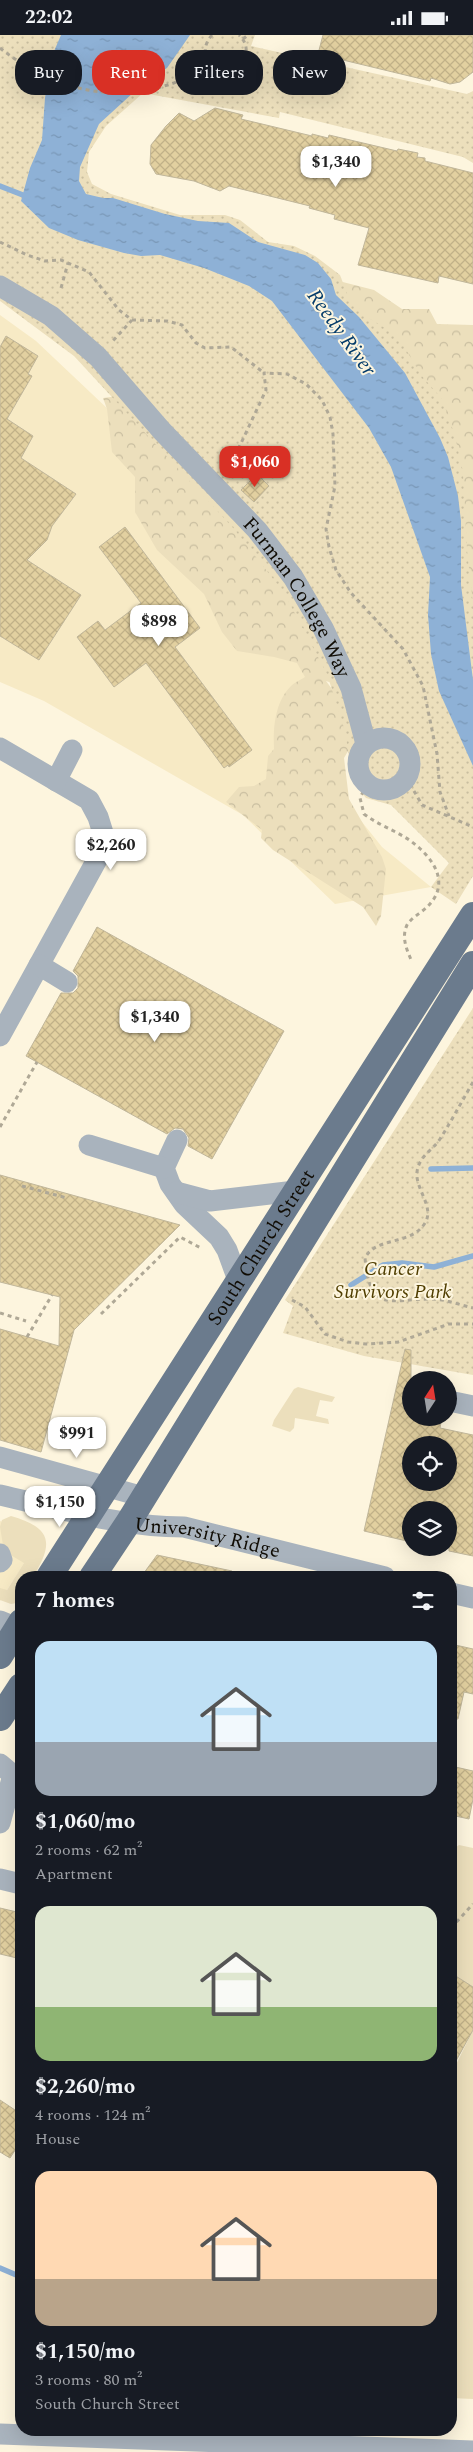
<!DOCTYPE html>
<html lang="en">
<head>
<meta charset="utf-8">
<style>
  body { margin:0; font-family:Spectral,serif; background:#20242c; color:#f1f3f6; height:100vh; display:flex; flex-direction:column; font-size:19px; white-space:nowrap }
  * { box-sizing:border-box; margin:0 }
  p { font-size:16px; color:#9ea1a6 }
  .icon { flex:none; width:28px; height:28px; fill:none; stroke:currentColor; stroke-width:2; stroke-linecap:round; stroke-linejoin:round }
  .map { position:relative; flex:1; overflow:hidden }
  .sheet { position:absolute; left:15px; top:1536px; width:442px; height:865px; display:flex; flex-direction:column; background:#171b24; border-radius:20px; box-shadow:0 5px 20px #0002 }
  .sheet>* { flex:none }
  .top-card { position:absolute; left:15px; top:15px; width:444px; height:45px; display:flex; gap:10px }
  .needle { width:32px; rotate:12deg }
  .controls { position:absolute; left:402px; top:1336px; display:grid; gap:10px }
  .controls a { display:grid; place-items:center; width:55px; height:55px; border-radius:50%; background:#171b24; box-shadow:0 5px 20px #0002; font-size:25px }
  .price { position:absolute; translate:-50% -42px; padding:0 11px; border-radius:10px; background:#fff; color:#222; font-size:16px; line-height:32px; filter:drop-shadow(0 1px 2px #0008) }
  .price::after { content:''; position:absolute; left:50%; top:30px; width:15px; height:11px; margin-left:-8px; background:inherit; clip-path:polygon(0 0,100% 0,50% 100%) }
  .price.active { background:#d93025; color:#fff }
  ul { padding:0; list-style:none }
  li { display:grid; align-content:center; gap:10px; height:265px; padding:0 20px }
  li span { display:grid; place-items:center; height:155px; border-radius:15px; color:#555 }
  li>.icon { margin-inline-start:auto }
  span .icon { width:90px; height:90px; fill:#fffc; stroke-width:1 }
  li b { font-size:21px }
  h2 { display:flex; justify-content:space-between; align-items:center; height:60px; padding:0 20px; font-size:21px }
  .chip { padding:0 18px; border-radius:20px; background:#171b24; box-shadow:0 5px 20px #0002; font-size:18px; line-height:45px }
  .chip.active { background:#d93025; color:#fff }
  .status { display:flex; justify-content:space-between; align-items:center; height:35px; padding:0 25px; background:#171b24; direction:ltr }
  .status svg { height:14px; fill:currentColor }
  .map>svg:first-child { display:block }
  .built { fill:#f7eac5 }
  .grass { fill:#ecdfbc }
  .forest { fill:url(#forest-crowns) }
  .park { fill:url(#park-dots) }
  .water { fill:url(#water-ripples) }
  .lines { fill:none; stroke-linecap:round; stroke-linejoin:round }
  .stream { stroke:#8eb1d6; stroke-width:5.5 }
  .building { fill:url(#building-cross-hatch); stroke:#c0b69a; fill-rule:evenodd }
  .path { stroke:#afa896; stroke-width:3; stroke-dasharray:4 4; stroke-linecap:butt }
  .minor { stroke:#a9b3bd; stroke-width:21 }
  .major { stroke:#6b7b8d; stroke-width:26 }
  .labels { text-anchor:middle; stroke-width:4; stroke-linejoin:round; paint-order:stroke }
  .street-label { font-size:20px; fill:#100c04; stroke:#fdf5de }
  .park-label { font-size:20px; font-style:italic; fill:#503e00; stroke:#fdf5de }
  .water-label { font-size:21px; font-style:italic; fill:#053c6a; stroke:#fdf5de }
</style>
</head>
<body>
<div class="status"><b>22:02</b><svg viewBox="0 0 49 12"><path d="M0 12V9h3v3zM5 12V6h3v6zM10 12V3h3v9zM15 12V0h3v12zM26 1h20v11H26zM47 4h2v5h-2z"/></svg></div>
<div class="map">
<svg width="473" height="2417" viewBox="0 0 473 2417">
  <defs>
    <pattern id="forest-crowns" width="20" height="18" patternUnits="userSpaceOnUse" patternTransform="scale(1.25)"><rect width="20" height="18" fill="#ecdfbc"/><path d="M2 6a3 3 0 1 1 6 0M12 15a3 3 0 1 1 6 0" fill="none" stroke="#c9bea0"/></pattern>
    <pattern id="park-dots" width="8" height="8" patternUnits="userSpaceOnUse" patternTransform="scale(1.25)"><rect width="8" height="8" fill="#ecdfbc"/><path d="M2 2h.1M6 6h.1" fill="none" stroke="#c9bea0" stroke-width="1.8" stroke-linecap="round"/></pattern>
    <pattern id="water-ripples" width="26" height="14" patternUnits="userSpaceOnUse" patternTransform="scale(1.25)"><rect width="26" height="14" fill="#8eb1d6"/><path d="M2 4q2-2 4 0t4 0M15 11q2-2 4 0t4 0" fill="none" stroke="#7997b6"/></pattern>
    <pattern id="building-cross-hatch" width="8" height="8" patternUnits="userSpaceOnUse" patternTransform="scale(1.25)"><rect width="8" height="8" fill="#e2d0a0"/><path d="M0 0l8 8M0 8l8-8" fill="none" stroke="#c1b188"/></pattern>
  </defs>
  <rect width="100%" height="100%" fill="#fdf5de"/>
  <path class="built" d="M0 280 36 306 220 480 278 574 332 706 342 762 382 812 431 852 335 869 243 780 44 666 0 647Z
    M0 1486 25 1493 33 1514 0 1566Z"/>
  <path class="grass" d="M298 1352 335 1362 332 1367 320 1365 316 1381 328 1384 329 1389 295 1383 294 1393 290 1397 272 1391 274 1385 294 1354Z
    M11 1481C52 1493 54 1508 33 1542H21V1561L17 1568 11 1569 0 1565V1553L7 1555 24 1528 4 1516 0 1492 2 1485Z
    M459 1810 473 1813V1952L451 1938V1816Z
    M473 1995V2364L451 2363V2040Z"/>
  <path class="forest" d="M331 244 374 255 402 274H429L437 289 473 290V645Z
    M126 360 473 767 341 651 326 646 341 666 351 711 344 723 349 764 382 822 386 834 381 881 376 891 363 872 273 815 261 803 262 795 226 767 239 752 254 751 266 744 268 721 274 714C273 692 275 666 292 650 295 647 301 645 305 642L297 628 274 622 237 616 222 597 204 559 157 515 135 477V442L112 417 107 374 103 363Z"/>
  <path class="park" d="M0 0H255L251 11 467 59 473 56V128L463 122 280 77 279 83 143 58 106 91 89 117 87 137 92 149 111 159 180 180H225L240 185 268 207 294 211 315 221 340 240 348 261 367 282 398 301 421 340 442 364 455 401 463 437 467 515 473 569V841L456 869 431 852 449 828 391 770 366 763 353 747 345 696 327 639 284 558 234 494 74 321 0 266Z
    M473 973V1340L364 1321 283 1298 293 1271 285 1265Z"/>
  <path class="water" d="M61 0H190L167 33 146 46 99 89 80 132 79 146 86 159 103 163H113L165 179 198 186 229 188 258 207 305 220 318 228 331 244 336 260 359 282 405 338 440 403 448 422 458 461 461 486V550L473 645V731L439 656 431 619 428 580 430 542 391 432 369 393 272 266 249 251 204 233 160 220 141 221 124 218 78 205 49 193 21 166 30 133 42 105 45 63 52 21Z"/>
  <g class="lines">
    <path class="stream" d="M0 151 28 162
      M431 1134 473 1133
      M351 1250 383 1230 402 1228 434 1232 473 1221
      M0 2233 21 2242"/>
  </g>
  <path class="building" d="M323 0H473V37L460 47 450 49 431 43 430 46 318 19Z
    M215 73 243 80 241 84 312 101V99L328 103 329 100 397 116 398 114 418 118 417 122 425 123V126L473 138V249L439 241 438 248 358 230 369 193 334 184 335 180 309 173 310 171 229 151 220 156 194 146 156 139 150 129 151 110 166 91 179 78 194 86Z
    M6 301 38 321 28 339 32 341 7 384 33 401 21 423 76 459 52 491 47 505 27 525 81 560 39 625 0 601V312Z
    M257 439 269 451 254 467 241 455Z
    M125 492 200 593 175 612 252 715 229 732 228 730 224 733 146 628 114 652 77 602 98 586 105 595 141 568 99 512Z
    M97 892 284 996 212 1124 188 1111 189 1103 183 1094 175 1093 167 1099 26 1021 61 958H73L78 953V941L73 936Z
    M0 1140 180 1190 74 1295 41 1417 0 1405V1294L59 1311 60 1262 0 1247Z
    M405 1314 411 1315V1382H442L440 1393 473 1400V1521L449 1516V1475H411V1507L364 1496ZM411 1410H449V1448H411Z
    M157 1520 232 1536 231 1542H141Z
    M451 1609 473 1614V1659L464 1657 458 1684H451Z
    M451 1731 473 1736V1764L469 1784 451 1780 457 1750H451Z
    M0 1873 21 1878V1924L0 1919Z
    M451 1938 473 1952V1995L451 2035Z
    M0 2065 21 2079V2106L10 2123 0 2117Z"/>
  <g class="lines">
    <path class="path" d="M212 0C188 27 235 52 245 21 248 13 245 6 239 0
      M243 4 248 0
      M0 13C65 64 139 74 211 30
      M0 207 27 220 45 226 61 225 89 237 119 275 132 285 111 308
      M61 253 68 228
      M132 285 167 286 182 290 196 308 205 313 231 312 264 338
      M224 433 235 421 266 355 264 338 287 339 306 349 322 365 330 382 333 399 335 451 326 494 329 512 336 535 351 558 403 614 423 651 437 719 440 757 449 781
      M406 742 422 770 473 792
      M367 749 360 763 364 779C381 792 401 797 417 811 437 828 449 851 427 872 421 878 411 883 407 890 401 903 407 915 412 927
      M473 1047C462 1066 452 1085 440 1104 432 1116 419 1121 417 1137 415 1154 435 1172 425 1188 411 1211 376 1201 365 1223 370 1279 389 1264 431 1264 445 1264 460 1270 473 1273
      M0 1092 37 1027
      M22 1151 67 1163
      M292 1265 305 1272 325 1299 348 1307 366 1309 398 1307 449 1289H473
      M0 1278 26 1286
      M101 1279 180 1202 201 1213
      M27 1302 52 1260
      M451 1893 473 1869"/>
    <g class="minor">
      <path id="s1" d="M0 251 51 281 98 322 162 396 257 495 293 542 323 593 351 653 366 709"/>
      <circle cx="384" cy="729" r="26"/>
      <path d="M0 713 89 765 98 782 103 798 99 821 0 1001"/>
      <path d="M56 746 72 715"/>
      <path d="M39 930 67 947"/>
      <path d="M177 1105 164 1133 170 1149 184 1169 219 1202 227 1215 238 1245"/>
      <path d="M89 1110 164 1133"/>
      <path d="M176 1157 210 1166 295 1156"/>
      <path d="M454 1367 473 1371"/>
      <path d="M0 1422 144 1462"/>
      <path id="s2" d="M0 1460C60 1474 122 1492 184 1492L385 1542"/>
      <path d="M0 1519 2 1525 0 1527"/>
      <path d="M451 1558 473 1563"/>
      <path d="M0 1586 17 1593"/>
      <path d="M0 1729 13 1740 0 1788"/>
      <path d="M0 1844 21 1849"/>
      <path d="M0 2399 473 2416"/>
    </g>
    <g class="major">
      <path id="s3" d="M49 1542 473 880"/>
      <path d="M92 1542 128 1488 473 929"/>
      <path d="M0 1621 21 1587"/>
      <path d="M0 1683 21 1651"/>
    </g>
  </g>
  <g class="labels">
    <g class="street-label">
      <text dy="7" stroke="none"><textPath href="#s1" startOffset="435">Furman College Way</textPath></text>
      <text dy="7" stroke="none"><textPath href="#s3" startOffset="392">South Church Street</textPath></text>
      <text dy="7" stroke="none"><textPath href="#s2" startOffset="212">University Ridge</textPath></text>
    </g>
    <g class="park-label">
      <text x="393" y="1240">Cancer<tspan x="393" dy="23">Survivors Park</tspan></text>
    </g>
    <g class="water-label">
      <text transform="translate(342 297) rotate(54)" y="7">Reedy River</text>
    </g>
  </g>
</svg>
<div class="controls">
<a><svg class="needle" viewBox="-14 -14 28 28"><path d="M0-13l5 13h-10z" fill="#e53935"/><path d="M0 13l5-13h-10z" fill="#9ea1a6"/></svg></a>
<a><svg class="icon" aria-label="locate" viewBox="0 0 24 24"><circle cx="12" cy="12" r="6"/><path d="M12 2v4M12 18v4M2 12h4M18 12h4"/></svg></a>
<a><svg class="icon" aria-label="layers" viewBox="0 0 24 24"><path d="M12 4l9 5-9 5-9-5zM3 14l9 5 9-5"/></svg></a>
</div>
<b class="price" style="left:336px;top:153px">$1,340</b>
<b class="price active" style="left:255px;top:453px">$1,060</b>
<b class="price" style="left:159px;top:612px">$898</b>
<b class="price" style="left:111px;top:836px">$2,260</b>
<b class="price" style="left:155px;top:1008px">$1,340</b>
<b class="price" style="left:77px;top:1424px">$991</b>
<b class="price" style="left:60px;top:1493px">$1,150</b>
<div class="top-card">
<a class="chip">Buy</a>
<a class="chip active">Rent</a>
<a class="chip">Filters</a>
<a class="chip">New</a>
</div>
<section class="sheet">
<h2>7 homes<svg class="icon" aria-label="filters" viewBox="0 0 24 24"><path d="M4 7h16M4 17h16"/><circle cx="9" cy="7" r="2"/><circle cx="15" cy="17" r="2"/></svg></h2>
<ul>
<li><span style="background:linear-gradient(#bfe0f5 65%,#9aa5b1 0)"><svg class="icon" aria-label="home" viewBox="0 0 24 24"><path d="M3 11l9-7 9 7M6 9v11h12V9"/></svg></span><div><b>$1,060/mo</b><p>2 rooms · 62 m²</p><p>Apartment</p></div></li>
<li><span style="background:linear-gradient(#dfe7d0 65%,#8fb573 0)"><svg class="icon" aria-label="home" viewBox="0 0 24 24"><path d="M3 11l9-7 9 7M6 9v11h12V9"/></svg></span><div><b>$2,260/mo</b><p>4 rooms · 124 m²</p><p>House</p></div></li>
<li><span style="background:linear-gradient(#ffd9b3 70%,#b9a48a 0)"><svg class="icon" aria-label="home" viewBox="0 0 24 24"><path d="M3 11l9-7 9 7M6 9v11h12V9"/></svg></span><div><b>$1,150/mo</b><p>3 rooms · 80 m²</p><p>South Church Street</p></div></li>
</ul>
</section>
</div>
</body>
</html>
